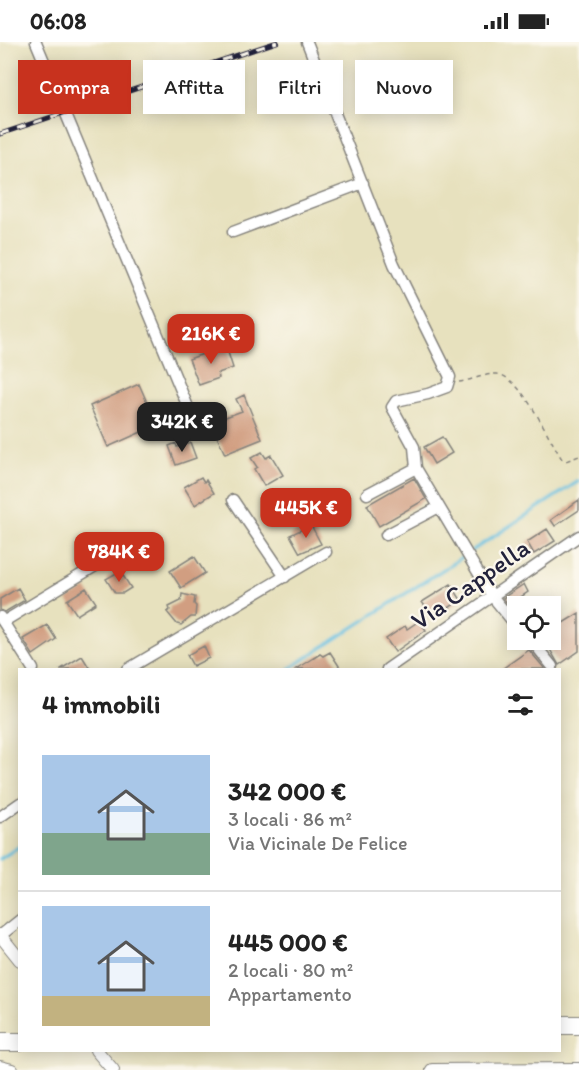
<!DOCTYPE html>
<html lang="it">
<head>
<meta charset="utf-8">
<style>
  body { margin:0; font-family:Itim,sans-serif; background:#f6f6f6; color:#222; height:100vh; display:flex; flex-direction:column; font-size:22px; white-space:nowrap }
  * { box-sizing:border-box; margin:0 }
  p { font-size:20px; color:#767676 }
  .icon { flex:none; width:33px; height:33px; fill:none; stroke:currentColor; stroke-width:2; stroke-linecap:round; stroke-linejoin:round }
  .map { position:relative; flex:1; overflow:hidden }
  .panel { position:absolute; left:18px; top:626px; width:543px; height:384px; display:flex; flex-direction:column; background:#fff; border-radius:0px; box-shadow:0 3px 15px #0003 }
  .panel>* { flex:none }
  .guide { position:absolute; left:18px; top:18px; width:543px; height:54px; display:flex; gap:12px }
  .controls { position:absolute; left:507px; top:554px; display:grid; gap:12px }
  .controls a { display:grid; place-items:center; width:54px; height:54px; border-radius:0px; background:#fff; box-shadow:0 3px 15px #0003; font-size:30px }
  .price { position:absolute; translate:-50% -51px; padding:0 14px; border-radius:12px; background:#c8321e; color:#fff; font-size:20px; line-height:39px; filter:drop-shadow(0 2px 3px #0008) }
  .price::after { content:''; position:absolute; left:50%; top:36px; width:18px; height:14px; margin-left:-9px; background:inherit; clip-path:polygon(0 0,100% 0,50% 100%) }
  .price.active { background:#222; color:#fff }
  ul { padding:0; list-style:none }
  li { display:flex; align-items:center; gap:18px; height:150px; padding:0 24px }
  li+li { border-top:2px solid #e0e0e0 }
  li span { display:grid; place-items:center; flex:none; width:168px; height:120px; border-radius:0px; color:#555 }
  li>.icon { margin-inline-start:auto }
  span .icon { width:72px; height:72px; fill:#fffc; stroke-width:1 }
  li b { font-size:26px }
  h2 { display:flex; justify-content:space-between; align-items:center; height:72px; padding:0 24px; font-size:26px }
  .tag { padding:0 21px; border-radius:0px; background:#fff; box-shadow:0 3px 15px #0003; font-size:21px; line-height:54px }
  .tag.active { background:#c8321e; color:#fff }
  .status { display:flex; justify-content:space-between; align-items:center; height:42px; padding:0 30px; background:#fff; direction:ltr }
  .status svg { height:16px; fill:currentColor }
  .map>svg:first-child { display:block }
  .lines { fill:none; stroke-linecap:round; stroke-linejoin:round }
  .stream { stroke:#65c1e3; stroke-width:3 }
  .building { fill:#d19e81 }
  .minor-casing { stroke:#84827c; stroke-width:13 }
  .tertiary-casing { stroke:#84827c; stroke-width:14 }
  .motorway-casing { stroke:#84827c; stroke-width:20 }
  .path { stroke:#84827c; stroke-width:1.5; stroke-dasharray:4.5 4.5; stroke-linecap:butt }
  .minor { stroke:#fff; stroke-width:10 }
  .tertiary { stroke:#fff; stroke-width:12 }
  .motorway { stroke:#fff; stroke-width:18 }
  .rail-casing { stroke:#22223b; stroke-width:5 }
  .rail { stroke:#fbf7ec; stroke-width:3; stroke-dasharray:9; stroke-linecap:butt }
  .labels { text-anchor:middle; stroke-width:4.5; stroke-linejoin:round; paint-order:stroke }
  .street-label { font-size:26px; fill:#22223b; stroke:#fbf7ec }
</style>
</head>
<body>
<div class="status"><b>06:08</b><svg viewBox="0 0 49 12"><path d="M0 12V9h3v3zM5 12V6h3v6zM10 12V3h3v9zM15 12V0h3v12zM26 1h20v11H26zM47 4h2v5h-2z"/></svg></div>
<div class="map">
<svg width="579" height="1028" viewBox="0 0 579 1028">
  <rect width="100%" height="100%" fill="#fbf7ec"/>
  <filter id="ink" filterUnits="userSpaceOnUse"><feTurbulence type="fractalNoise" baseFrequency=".0167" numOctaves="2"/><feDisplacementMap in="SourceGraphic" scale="12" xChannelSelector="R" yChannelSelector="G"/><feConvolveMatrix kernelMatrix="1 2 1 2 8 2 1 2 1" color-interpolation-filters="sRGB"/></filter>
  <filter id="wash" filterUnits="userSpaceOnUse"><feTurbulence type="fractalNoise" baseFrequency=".008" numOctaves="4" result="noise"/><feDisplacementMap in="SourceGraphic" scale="24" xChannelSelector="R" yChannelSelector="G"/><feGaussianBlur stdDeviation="1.35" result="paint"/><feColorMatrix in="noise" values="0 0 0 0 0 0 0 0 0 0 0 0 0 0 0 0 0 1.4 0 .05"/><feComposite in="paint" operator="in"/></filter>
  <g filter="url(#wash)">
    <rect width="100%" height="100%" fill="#e7e1be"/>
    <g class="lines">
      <path class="stream" d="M470 510 579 439
        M289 627 464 514
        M0 817 20 804"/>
    </g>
    <g id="blocks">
      <path class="building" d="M226 304 233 326 218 331 219 336 199 343 189 317Z
        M139 342 157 383 108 405 90 364Z
        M244 353 262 397 225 412 207 373 219 367 223 376 242 369 236 357Z
        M442 395 452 411 434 422 424 405Z
        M190 400 196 416 176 423 169 404 176 401 177 405Z
        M262 410 266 416 271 413 283 433 264 444 254 427 257 425 251 416Z
        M201 435 204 440 206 438 214 451 195 463 184 445Z
        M414 436 426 457 379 484 367 463Z
        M579 458V468L555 484 551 478Z
        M311 483 321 502 300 511 290 493Z
        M547 487 555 499 534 512 527 500Z
        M194 514 205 531 181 546 170 529Z
        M120 529 131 546 123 551H115L106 537Z
        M451 542 461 558 433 576 422 560Z
        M524 542 528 550 509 563 503 556Z
        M18 546 25 558 5 570 0 568V557Z
        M86 546 96 561 77 573 67 558Z
        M182 552 195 555 194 562 196 564 195 575H191L181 583 177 582 167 570 170 568 169 565 181 559Z
        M579 571V609L559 623 544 597H550V589Z
        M419 579 426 588 395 610 386 597 405 584 407 587Z
        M47 583 56 597 33 613 23 597Z
        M204 604 209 616 193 624 187 613Z
        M529 608 545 627H502Z
        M330 610 341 627H296L320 612 323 614Z
        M82 614 90 627H61Z"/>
    </g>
  </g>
  <g filter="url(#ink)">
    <use href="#blocks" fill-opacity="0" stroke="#84827c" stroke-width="1.5"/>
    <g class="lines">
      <g class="minor-casing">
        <path id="minor" d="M36 0 198 389
          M307 0 394 222 450 335 447 345 428 352 396 359 392 365 414 405 416 426 492 554 518 586
          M233 190 363 141
          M367 452 416 426
          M233 458 285 535
          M386 493 439 465
          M0 575 33 627
          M3 580 130 503
          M526 597 536 604 552 624
          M128 627 326 510
          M387 627 579 494
          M0 775 20 761
          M0 894 20 878"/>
      </g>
      <g class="tertiary-casing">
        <path id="tertiary" d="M0 893 20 918
          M96 1008 113 1028
          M0 1025 12 1028
          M432 1028 579 1027"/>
      </g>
      <g class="motorway-casing">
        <path id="motorway" d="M560 983H579
          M0 1000H20"/>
      </g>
      <path class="path" d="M459 340C472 338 484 332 497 332 521 334 549 397 562 417L566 419 579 414"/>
      <use href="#minor" class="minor"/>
      <use href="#tertiary" class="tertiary"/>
      <use href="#motorway" class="motorway"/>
      <g class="rail-casing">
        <path id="rail" d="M0 92 277 0"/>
      </g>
      <use href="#rail" class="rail"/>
    </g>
  </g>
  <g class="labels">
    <g class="street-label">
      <text transform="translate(470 542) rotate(-35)" y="9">Via Cappella</text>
    </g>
  </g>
</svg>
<div class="controls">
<a><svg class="icon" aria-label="locate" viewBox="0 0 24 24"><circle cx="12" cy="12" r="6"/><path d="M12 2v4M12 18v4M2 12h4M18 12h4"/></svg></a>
</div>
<b class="price" style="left:211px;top:323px">216K €</b>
<b class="price active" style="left:182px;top:411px">342K €</b>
<b class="price" style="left:306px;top:497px">445K €</b>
<b class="price" style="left:119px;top:541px">784K €</b>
<div class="guide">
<a class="tag active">Compra</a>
<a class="tag">Affitta</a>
<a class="tag">Filtri</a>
<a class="tag">Nuovo</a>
</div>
<section class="panel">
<h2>4 immobili<svg class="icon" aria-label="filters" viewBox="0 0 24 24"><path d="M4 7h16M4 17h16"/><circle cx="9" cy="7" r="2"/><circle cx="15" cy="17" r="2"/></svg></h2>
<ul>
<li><span style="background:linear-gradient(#a9c7e8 65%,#7fa58c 0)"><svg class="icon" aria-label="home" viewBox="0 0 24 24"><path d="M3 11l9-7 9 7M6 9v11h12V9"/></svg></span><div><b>342 000 €</b><p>3 locali · 86 m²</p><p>Via Vicinale De Felice</p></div></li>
<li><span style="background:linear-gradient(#a9c7e8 75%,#c2b280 0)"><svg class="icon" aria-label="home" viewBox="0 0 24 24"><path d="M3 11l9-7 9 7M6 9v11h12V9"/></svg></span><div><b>445 000 €</b><p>2 locali · 80 m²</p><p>Appartamento</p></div></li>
</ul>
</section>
</div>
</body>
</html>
